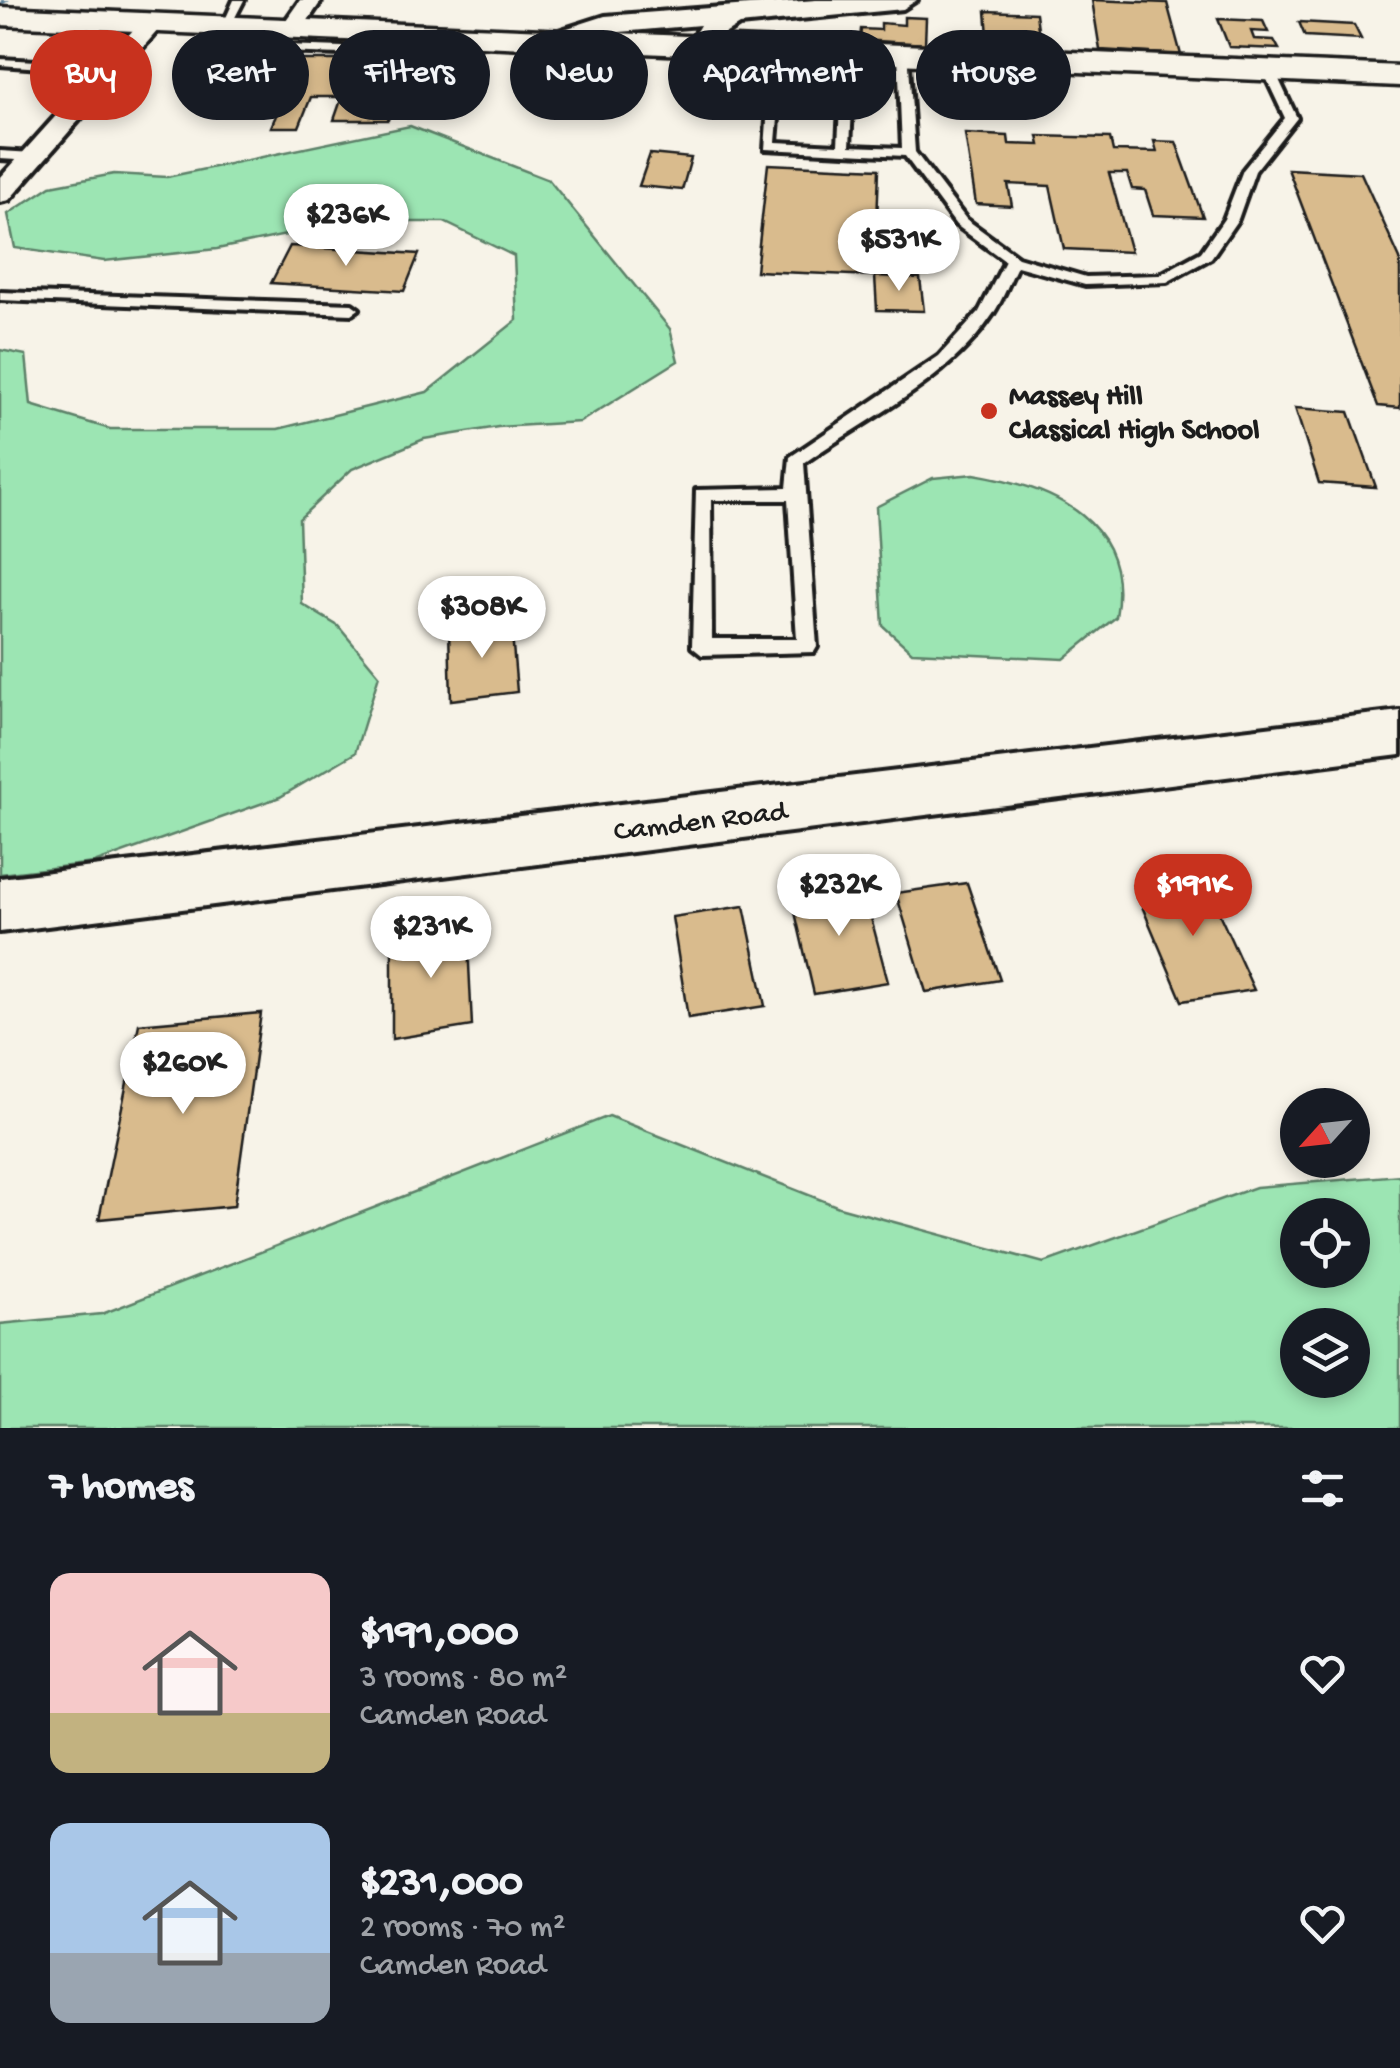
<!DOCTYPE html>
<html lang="en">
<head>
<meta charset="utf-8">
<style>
  body { margin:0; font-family:"Gochi Hand",sans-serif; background:#20242c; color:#f1f3f6; height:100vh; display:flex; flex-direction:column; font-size:38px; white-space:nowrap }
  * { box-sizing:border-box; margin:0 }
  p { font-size:32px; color:#9ea1a6 }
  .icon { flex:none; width:55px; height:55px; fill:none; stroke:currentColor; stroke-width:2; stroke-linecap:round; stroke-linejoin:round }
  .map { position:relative; height:1428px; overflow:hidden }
  .details { display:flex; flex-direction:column; background:#171b24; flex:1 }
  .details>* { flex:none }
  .banner { position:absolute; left:30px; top:30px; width:1340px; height:90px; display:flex; gap:20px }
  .needle { width:65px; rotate:243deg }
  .tools { position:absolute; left:1280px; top:1088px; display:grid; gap:20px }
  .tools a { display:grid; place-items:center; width:90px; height:90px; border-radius:50%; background:#171b24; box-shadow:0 5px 15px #0003; font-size:50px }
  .price { position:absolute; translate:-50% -85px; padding:0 22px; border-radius:35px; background:#fff; color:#222; font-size:32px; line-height:65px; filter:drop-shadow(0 2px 5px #0008) }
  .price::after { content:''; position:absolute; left:50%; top:60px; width:30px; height:22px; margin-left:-15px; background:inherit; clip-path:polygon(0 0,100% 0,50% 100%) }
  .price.selected { background:#c8321e; color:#fff }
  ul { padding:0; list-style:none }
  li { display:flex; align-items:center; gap:30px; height:250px; padding:0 50px }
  li span { display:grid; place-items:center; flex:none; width:280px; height:200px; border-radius:20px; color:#555 }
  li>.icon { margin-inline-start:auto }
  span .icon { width:120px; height:120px; fill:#fffc; stroke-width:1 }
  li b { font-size:42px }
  h2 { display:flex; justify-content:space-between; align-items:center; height:120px; padding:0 50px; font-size:42px }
  .pill { padding:0 35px; border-radius:45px; background:#171b24; box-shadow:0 5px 15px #0003; font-size:35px; line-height:90px }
  .pill.selected { background:#c8321e; color:#fff }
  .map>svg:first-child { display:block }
  .green { fill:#9ce5b3; stroke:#5c8068; stroke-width:2.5; fill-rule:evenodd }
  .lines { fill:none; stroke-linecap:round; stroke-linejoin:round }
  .stream { fill:#60839a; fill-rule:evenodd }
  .building { fill:#d9bb8d; stroke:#1c1c1c; stroke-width:2.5 }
  .service-casing { stroke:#1c1c1c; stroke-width:8 }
  .minor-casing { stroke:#1c1c1c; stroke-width:8 }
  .tertiary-casing { stroke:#1c1c1c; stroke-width:8 }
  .secondary-casing { stroke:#1c1c1c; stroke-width:7 }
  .service { fill:#f7f3e8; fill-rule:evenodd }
  .minor { fill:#f7f3e8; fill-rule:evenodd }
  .tertiary { fill:#f7f3e8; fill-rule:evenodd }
  .secondary { fill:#f7f3e8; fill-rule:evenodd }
  .poi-dot { fill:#c8321e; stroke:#f7f3e8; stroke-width:4 }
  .labels { text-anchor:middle; stroke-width:10; stroke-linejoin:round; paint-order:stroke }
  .poi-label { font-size:30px; font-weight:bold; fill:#1c1c1c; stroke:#f7f3e8; text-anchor:start }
  .street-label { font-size:30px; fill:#1c1c1c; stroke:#f7f3e8 }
</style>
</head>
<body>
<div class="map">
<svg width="1400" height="1428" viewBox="0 0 1400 1428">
  <rect width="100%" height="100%" fill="#f7f3e8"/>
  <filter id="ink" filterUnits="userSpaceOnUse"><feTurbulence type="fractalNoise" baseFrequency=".01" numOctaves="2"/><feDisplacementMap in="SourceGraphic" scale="20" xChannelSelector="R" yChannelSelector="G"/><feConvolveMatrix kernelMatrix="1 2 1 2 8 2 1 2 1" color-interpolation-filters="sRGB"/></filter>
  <g filter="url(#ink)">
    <path class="green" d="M410 126 549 180 670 329 678 361 580 422 498 427 424 439 352 469 299 519 302 604 338 626 379 675 355 753 280 797 94 863 0 874V350L26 355 31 405 110 429H278L427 392 517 320 514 256 444 222H350L217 249 104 261 15 248 8 214 51 186 114 174 167 177Z
      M974 474C1054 487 1133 522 1116 617L1064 659 912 652 883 626 876 507 933 478Z
      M609 1116 839 1207 1044 1263 1256 1187 1400 1175V1428H0V1324L102 1314ZM1298 1215H1352V1270H1298ZM1298 1325H1352V1380H1298Z"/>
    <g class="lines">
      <path class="stream" d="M10 0 0 6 1 0Z"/>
    </g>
    <path class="building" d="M1092 0 1167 3 1181 55 1100 50Z
      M986 11 1036 13 1039 37 988 35Z
      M904 17 926 18 925 44 860 40 861 29 881 30V23L904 25Z
      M1218 19 1263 21 1268 32 1251 31 1254 39 1274 40 1279 49 1229 47Z
      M1299 22 1354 25 1361 39 1305 36Z
      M300 60H407L388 120H334L342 97H311L299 127H271Z
      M574 68 617 69 612 101 567 100Z
      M965 134 1008 136 1009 144 1040 145 1038 136 1110 138 1113 151 1157 152 1154 141 1176 142 1203 217 1153 215 1145 190 1132 189 1127 173H1109L1131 252 1064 249 1050 186 1008 184 1012 206 976 204Z
      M650 154 691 158 682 190 639 186Z
      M768 164 879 169 875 276 756 271Z
      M1288 169 1361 173 1400 259V408L1378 406Z
      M290 246 419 254 404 291 271 283Z
      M875 276 920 278 924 311 877 310Z
      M1295 408 1349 412 1376 487 1319 483Z
      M511 622 517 692 451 700 449 630Z
      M1202 876 1254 990 1182 1001 1133 885Z
      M967 883 1000 980 926 992 896 893Z
      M862 884 888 982 814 994 791 895Z
      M744 906 765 1006 688 1018 672 917Z
      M467 923 472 1026 392 1039V935Z
      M261 1013 234 1206 99 1219 139 1024Z"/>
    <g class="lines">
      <g class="service-casing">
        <path id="service" d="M234 0H244L229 29H221Z
          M411 32 417 35 409 53 403 56 280 52 249 96 239 93 279 37 289 39 285 45 399 49 405 35Z
          M778 45 784 48 776 142 838 145 843 50 849 47 855 50 850 146 902 148 898 53 908 51 915 152 966 219 1018 257 1086 277 1159 275 1201 252 1224 219 1243 170 1285 118 1262 69 1264 67 1274 69 1297 118 1255 171 1238 219 1211 258 1167 282 1085 285 1017 266C1009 282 1003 299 993 314 948 382 869 417 804 463L817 647 814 652 702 655 692 647 696 490 787 488 790 457 939 356 979 312 1005 261 956 225 905 156 765 149 772 48ZM711 500H788L797 639H712Z
          M0 59 110 65 116 69 110 73 0 65Z
          M0 151 33 153 39 157 33 161 0 159Z
          M0 292 352 304 359 309 352 314 0 300Z"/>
      </g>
      <g class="minor-casing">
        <path id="minor" d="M300 0H322L298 35H282L279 30Z
          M151 17 159 19V29L9 200 0 202V178L143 19Z"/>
      </g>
      <g class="tertiary-casing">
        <path id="tertiary" d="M816 0H917L903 9 739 25 723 35 714 51 703 54 688 45 700 25 609 33 560 49 545 40 549 34 605 16Z
          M1400 711V755L0 932V878Z"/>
      </g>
      <g class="secondary-casing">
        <path id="secondary" d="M0 7 1400 66V86L0 25Z"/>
      </g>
      <use href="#service" class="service"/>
      <use href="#minor" class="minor"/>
      <use href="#tertiary" class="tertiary"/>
      <use href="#secondary" class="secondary"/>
    </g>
  </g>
  <circle class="poi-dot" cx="989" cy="411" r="10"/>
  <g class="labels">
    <g class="poi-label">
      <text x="1009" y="404">Massey Hill<tspan x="1009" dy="34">Classical High School</tspan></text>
    </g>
    <g class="street-label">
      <text transform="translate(700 819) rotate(-7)" y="10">Camden Road</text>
    </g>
  </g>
</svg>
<div class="tools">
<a><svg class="needle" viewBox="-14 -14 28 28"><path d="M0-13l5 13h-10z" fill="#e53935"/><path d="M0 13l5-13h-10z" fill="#9ea1a6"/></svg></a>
<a><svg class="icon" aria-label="locate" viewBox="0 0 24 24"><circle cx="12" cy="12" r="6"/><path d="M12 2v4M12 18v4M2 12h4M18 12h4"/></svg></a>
<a><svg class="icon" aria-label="layers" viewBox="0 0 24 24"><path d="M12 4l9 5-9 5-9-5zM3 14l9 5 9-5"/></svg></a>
</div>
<b class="price" style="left:346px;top:269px">$236K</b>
<b class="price" style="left:899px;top:294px">$531K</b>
<b class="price" style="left:482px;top:661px">$308K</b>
<b class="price" style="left:839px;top:939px">$232K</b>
<b class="price selected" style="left:1193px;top:939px">$191K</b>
<b class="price" style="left:431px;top:981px">$231K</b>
<b class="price" style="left:183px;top:1117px">$260K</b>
<div class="banner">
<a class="pill selected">Buy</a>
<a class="pill">Rent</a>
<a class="pill">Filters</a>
<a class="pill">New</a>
<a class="pill">Apartment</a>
<a class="pill">House</a>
</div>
</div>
<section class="details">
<h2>7 homes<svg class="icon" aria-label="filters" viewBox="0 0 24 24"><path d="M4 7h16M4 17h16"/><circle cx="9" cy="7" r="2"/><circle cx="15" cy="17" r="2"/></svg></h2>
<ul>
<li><span style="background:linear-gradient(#f6c9c9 70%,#c2b280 0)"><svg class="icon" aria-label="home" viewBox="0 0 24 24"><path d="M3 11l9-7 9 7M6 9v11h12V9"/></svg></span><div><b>$191,000</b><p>3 rooms · 80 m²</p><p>Camden Road</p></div><svg class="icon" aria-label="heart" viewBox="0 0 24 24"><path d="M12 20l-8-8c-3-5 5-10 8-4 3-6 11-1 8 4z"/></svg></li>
<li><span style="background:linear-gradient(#a9c7e8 65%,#9aa5b1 0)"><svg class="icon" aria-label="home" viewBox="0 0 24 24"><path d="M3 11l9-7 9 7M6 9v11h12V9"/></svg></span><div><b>$231,000</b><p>2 rooms · 70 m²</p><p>Camden Road</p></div><svg class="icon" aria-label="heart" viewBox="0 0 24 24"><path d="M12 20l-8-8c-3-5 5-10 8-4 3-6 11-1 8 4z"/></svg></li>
</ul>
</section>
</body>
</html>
